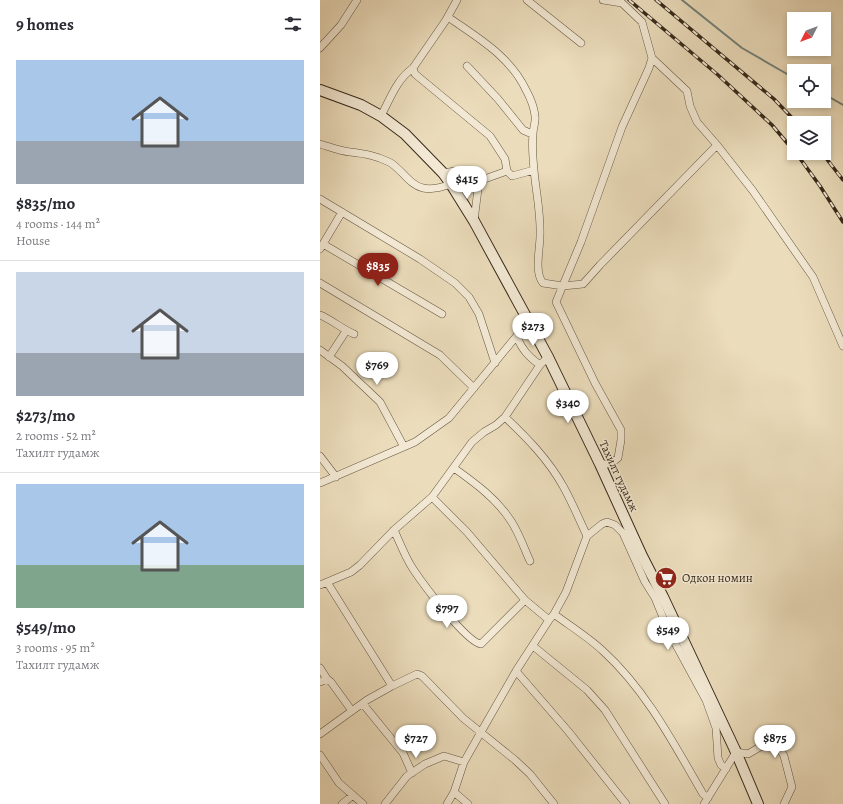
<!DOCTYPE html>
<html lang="en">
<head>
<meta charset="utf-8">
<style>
  body { margin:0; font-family:Alegreya,serif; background:#f7f7f7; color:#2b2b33; height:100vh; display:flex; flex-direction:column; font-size:15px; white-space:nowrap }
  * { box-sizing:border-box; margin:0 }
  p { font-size:13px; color:#7c7c81 }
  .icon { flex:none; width:22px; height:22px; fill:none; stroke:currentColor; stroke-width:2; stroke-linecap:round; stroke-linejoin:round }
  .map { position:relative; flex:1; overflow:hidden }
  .sheet { display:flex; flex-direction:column; background:#fff; width:320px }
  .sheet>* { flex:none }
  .needle { width:26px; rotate:228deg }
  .fabs { position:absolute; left:467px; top:12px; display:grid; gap:8px }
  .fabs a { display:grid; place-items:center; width:44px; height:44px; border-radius:0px; background:#fff; box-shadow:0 2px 6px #0003; font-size:20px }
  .price { position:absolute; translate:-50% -34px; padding:0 9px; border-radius:14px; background:#fff; color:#222; font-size:13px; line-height:26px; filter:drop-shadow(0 1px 2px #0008) }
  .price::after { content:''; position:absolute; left:50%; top:24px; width:12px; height:9px; margin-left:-6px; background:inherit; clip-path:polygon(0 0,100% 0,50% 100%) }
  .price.on { background:#8f2418; color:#fff }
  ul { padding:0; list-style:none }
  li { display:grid; align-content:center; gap:8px; height:212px; padding:0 16px }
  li+li { border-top:1px solid #e1e1e2 }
  li span { display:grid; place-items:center; height:124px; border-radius:0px; color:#555 }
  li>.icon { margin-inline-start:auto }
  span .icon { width:72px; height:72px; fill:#fffc; stroke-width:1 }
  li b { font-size:17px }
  h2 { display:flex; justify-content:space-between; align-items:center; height:48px; padding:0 16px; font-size:17px }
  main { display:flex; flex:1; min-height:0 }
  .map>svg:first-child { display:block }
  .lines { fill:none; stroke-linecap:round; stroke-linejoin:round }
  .stream { stroke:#728079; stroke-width:2 }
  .minor-casing { stroke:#645643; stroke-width:8 }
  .secondary-casing { stroke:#372a1b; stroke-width:12 }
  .minor { stroke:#f2e8d3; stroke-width:7 }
  .secondary { stroke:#f2e8d3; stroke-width:10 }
  .rail-casing { stroke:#372a1b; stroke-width:3.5 }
  .rail { stroke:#f2e8d3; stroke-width:2; stroke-dasharray:6; stroke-linecap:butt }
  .labels { text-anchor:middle; stroke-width:3; stroke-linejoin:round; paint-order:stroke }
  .street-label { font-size:12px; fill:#372a1b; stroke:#f2e8d3 }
  .poi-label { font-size:12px; fill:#372a1b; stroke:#f2e8d3; text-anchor:start }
</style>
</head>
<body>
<main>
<section class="sheet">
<h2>9 homes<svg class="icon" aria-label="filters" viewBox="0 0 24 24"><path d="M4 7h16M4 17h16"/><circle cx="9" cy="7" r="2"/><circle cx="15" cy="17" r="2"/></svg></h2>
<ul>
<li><span style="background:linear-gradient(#a9c7e8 65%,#9aa5b1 0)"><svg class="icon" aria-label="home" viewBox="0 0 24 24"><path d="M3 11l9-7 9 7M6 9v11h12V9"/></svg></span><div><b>$835/mo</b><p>4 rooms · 144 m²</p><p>House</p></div></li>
<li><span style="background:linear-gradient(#c9d6e8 65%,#9aa5b1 0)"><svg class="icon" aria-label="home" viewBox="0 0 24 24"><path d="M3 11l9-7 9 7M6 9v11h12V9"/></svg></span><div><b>$273/mo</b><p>2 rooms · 52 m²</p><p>Тахилт гудамж</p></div></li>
<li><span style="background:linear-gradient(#a9c7e8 65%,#7fa58c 0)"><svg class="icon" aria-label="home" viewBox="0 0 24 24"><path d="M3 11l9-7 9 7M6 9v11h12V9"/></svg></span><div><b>$549/mo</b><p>3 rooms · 95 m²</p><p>Тахилт гудамж</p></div></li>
</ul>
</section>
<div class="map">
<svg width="523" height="804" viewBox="0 0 523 804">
  <rect width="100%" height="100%" fill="#ebdcbb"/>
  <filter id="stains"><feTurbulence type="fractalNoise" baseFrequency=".005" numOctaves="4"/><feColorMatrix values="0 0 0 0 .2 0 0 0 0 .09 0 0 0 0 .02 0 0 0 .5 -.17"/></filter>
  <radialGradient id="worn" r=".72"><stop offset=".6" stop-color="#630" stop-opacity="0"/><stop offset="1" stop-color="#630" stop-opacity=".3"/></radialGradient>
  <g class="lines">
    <path class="stream" d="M362 0 422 48 474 78
      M504 94 523 105"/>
    <g class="minor-casing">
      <path id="minor" d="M137 0 126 20 93 68 95 74 170 136 185 159 187 171
        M207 0 261 43
        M128 17C158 38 190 56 206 90 211 99 214 106 215 116 216 122 213 128 213 134 212 143 213 160 214 170 216 192 221 214 220 236 220 249 214 272 223 283L243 286 263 284 280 265 397 145
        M0 48 21 25 37 0
        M332 58 367 91 370 106 377 122 397 145 433 191 493 277 523 346
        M147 66 178 99 203 130 212 134
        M61 116C70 99 77 79 93 68
        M0 144C10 147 20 151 30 152 46 154 54 155 69 162 81 168 89 185 103 188 113 190 122 187 131 184
        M123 173 135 171 159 181 187 171 192 176 214 170
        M0 199 100 259 135 283 149 297 159 314 175 363
        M154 221 159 181
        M3 244 122 314
        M0 249 22 212
        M0 283 120 355 154 388
        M0 315C12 320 22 329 34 334
        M197 337C202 350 209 357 220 365
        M0 350 22 366 60 402 84 447
        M9 357 26 331
        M185 417C207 438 228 459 243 486 252 502 259 519 267 536
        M0 456 16 477
        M280 464H290L298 458 301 440V430L275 383 236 302 261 242 302 127 329 68 332 58 322 22 302 3 283 0
        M134 468C155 483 177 499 191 521 199 533 204 548 210 561
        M0 483 95 442 129 418 209 321
        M112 497 147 532 205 600 229 620
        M74 530C80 543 85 557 93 569 103 584 146 642 161 644L205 600
        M7 582 72 686
        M0 585 31 572 40 565 74 530 112 497 152 442 164 432 176 425 185 417 220 365 228 357
        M234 614C250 626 268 637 283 651 326 690 354 744 383 794L388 798
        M213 646 267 690 285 710 345 804
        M0 668 7 679
        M196 671 248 731 306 804
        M0 682 7 679 11 682 32 711
        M43 704 83 753 92 773
        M0 734 47 700 72 686 97 674 102 676 143 718 195 760 210 774 234 804
        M0 755 19 783 43 804
        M134 792 148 804
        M22 804 33 795
        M65 804 87 776 105 764 124 756 144 762
        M127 804 134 792 144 762 161 732 196 671 229 620 234 614 246 592 267 536 282 524 287 522 295 525 303 533 325 582 335 598 349 632 386 700 396 728 398 758 401 765 406 769
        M384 804 416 752 428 754 440 747 450 744 459 748 464 756 472 787 464 804"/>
    </g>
    <g class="secondary-casing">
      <path id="secondary" d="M0 90 41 105 61 116 85 134 123 173 131 184 154 221 228 357 280 464 322 556 343 597 416 752 438 804"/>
    </g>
    <use href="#minor" class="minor"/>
    <use href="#secondary" class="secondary"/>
    <g class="rail-casing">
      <path id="rail" d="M309 0 398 75 452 125 474 151
        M336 0 454 99 477 123
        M476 153 500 186 523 222
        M502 153 523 180"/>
    </g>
    <use href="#rail" class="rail"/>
  </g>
  <defs>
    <g id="supermarket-disc" transform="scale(1.15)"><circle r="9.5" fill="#8f2418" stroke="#f2e8d3"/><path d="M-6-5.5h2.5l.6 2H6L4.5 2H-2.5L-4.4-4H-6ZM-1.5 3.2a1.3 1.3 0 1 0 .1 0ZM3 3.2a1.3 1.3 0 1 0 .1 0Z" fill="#fff"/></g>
  </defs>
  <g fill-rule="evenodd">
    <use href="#supermarket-disc" x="346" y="578"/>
  </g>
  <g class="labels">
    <g class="street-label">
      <text transform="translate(299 476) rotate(65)" y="4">Тахилт гудамж</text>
    </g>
    <g class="poi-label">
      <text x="362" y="582">Одкон номин</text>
    </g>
  </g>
  <rect width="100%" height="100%" filter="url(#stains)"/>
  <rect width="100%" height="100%" fill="url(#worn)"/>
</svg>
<div class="fabs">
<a><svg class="needle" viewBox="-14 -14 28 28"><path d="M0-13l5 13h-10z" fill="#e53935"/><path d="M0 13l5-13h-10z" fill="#7c7c81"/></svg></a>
<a><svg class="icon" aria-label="locate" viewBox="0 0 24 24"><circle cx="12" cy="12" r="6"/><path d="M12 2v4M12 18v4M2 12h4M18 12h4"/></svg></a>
<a><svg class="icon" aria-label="layers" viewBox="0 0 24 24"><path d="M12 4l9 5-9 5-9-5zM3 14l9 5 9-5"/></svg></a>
</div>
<b class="price" style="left:147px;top:200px">$415</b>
<b class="price on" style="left:58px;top:287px">$835</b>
<b class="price" style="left:213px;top:347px">$273</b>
<b class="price" style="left:57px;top:386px">$769</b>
<b class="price" style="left:248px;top:424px">$340</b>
<b class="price" style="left:127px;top:629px">$797</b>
<b class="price" style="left:348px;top:651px">$549</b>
<b class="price" style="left:96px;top:759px">$727</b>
<b class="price" style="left:455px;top:759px">$875</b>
</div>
</main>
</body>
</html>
